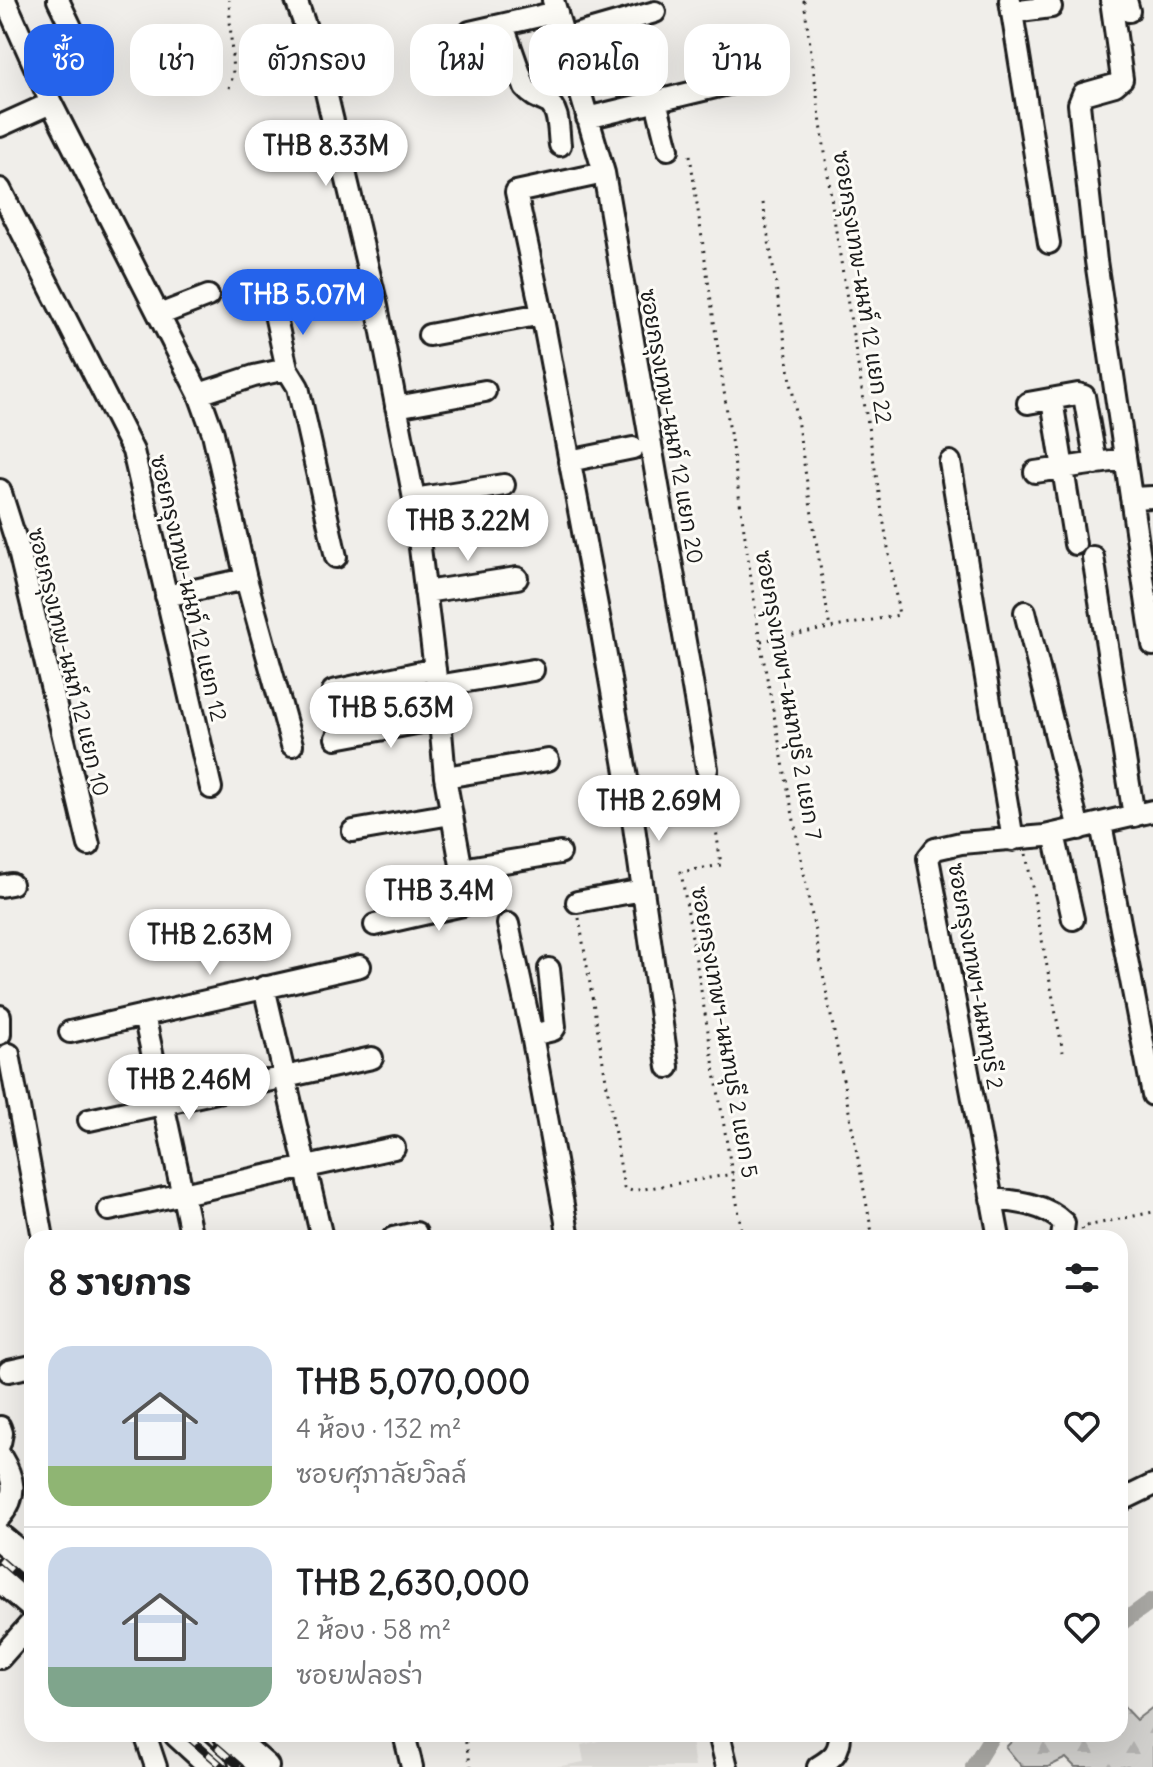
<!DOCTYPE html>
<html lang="th">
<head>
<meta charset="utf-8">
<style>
  body { margin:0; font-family:Delius,"Playpen Sans Thai",sans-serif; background:#f2f2f2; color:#202124; height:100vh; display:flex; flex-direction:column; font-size:30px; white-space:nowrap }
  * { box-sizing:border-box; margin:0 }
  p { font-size:26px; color:#757577 }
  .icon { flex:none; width:44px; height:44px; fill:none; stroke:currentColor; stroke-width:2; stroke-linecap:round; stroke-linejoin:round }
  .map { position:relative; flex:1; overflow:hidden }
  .side { position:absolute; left:24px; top:1230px; width:1104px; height:512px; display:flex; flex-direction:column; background:#fff; border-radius:24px; box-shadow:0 8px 32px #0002 }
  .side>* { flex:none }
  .hud { position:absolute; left:24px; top:24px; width:1106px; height:72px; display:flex; gap:16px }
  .price { position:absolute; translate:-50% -68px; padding:0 18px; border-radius:28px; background:#fff; color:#222; font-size:26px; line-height:52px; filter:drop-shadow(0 2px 4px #0008) }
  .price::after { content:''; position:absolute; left:50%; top:48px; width:24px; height:18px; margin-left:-12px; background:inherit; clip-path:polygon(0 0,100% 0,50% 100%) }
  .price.selected { background:#2563eb; color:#fff }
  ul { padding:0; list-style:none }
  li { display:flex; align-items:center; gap:24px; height:200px; padding:0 24px }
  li+li { border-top:2px solid #e0e0e0 }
  li span { display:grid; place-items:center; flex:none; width:224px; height:160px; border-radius:24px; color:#555 }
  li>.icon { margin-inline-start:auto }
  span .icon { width:96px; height:96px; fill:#fffc; stroke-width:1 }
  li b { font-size:34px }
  h2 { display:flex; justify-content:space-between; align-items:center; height:96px; padding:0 24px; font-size:34px }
  .pill { padding:0 28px; border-radius:24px; background:#fff; box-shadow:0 8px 32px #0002; font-size:28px; line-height:72px }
  .pill.selected { background:#2563eb; color:#fff }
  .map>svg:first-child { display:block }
  .built { fill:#e0deda }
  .forest { fill:url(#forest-firs); stroke:#767674; stroke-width:2 }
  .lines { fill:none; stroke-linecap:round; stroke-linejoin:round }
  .canal { stroke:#a8a7a3; stroke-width:16 }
  .minor-casing { stroke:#1c1c1c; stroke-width:26 }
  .major-casing { stroke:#1c1c1c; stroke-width:32 }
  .path { stroke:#1c1c1c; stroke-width:3; stroke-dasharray:2 6; stroke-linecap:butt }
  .minor { stroke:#fdfcf7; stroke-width:20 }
  .major { stroke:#fdfcf7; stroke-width:26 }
  .rail-casing { stroke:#1c1c1c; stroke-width:8 }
  .rail { stroke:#fdfcf7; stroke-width:5; stroke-dasharray:15; stroke-linecap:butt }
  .labels { text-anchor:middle; stroke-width:6; stroke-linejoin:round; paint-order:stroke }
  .street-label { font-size:22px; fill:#1c1c1c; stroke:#fdfcf7 }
</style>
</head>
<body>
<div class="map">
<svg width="1153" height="1767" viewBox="0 0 1153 1767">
  <defs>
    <pattern id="forest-firs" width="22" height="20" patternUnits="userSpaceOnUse" patternTransform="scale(2)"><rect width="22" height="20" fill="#d0cfcc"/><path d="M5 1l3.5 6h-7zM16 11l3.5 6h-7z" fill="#b2b1af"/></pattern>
  </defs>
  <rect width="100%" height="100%" fill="#f0eeea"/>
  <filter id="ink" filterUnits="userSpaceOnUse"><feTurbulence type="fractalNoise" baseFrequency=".0125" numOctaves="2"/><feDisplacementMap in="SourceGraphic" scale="16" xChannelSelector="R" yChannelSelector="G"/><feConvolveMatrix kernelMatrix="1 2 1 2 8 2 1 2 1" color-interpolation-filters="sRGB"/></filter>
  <g filter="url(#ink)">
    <path class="built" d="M628 1734H690L695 1767H556L584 1762 581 1745Z"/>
    <path class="forest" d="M1120 1703 1136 1720 1153 1707V1767H1075L1066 1758 1048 1767H1022L1006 1747 1019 1734H1120Z"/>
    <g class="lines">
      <path class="canal" d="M1120 1624 1153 1600
        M973 1767 993 1734"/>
      <g class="minor-casing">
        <path id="minor" d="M58 0 93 73
          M296 0 320 67 377 306 414 499 437 686 445 777 467 898 463 905 375 925
          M553 0 604 173 707 769
          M1010 0 1049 243
          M1111 0 1122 79 1115 85 1083 94 1079 104 1096 261 1153 645
          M1126 0 1129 11
          M1012 12 1051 7
          M503 25 525 88C532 96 538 98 547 102 560 109 558 131 560 145
          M470 32 557 12
          M564 38 655 12
          M656 101 668 149
          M51 103 199 394 213 433 246 579 292 745
          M587 118 765 75
          M0 126 51 103 5 0
          M604 173 516 192 542 314 601 627 628 784 668 1067
          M0 189 133 451 211 788
          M275 314 287 369
          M159 315 208 296
          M429 335 542 314
          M199 394 254 376 287 369 298 387 336 557
          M1052 400 1075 544
          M1028 403 1078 394 1084 396 1096 464
          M396 407 485 391
          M569 461 633 448
          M950 462 1013 840
          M1035 472 1125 459
          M0 490 18 547 89 845
          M1131 498 1153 497
          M414 499 504 485
          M1093 557 1134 816
          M425 592 517 578
          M166 596 246 579
          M1025 612 1079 829
          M437 686 533 670
          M333 691 435 669
          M336 738 438 719
          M445 777 548 760
          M1101 824 1153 1095
          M353 831 451 814
          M1054 834 1073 919
          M461 869 560 853
          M0 886 11 884
          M577 902 643 890
          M508 924 532 1035 569 1238
          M264 987 322 1238
          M144 1015 192 1238
          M0 1016V1034
          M70 1032 360 966
          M532 1035 553 1030 555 1027 549 969
          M9 1054 43 1238
          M89 1120 372 1058
          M991 1199C1016 1201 1046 1204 1064 1223L1062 1238
          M109 1210 394 1148
          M393 1238 416 1233
          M999 1238 928 858 935 849 961 843 1045 836 1153 811
          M9 1371 32 1366
          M0 1427 2 1433 0 1443
          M0 1455C14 1478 19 1495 0 1517
          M1120 1501 1153 1485
          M0 1658 32 1622
          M145 1734 156 1767
          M404 1734 412 1767
          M719 1734 727 1767
          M818 1767C833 1758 840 1752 840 1734"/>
      </g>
      <g class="major-casing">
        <path id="major" d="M0 1538 32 1565
          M0 1578 32 1605
          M178 1734 214 1767
          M227 1734 265 1767"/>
      </g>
      <path class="path" d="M229 88 233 75 229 0
        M690 155 760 641 873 1238
        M763 203 830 629
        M761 641 899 615 835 225 804 1 810 0
        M710 786 721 865 681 872 743 1238
        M1026 854 1063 1052
        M579 918 624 1188 632 1191 733 1174
        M1084 1238 1082 1227 1153 1212
        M464 1734 471 1767"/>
      <use href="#minor" class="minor"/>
      <use href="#major" class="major"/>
      <g class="rail-casing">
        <path id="rail" d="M0 1560 32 1588
          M185 1734 223 1767
          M217 1747 240 1767"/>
      </g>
      <use href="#rail" class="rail"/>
    </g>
  </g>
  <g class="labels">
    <g class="street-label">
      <text transform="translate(863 287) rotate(81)" y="8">ซอยกรุงเทพ-นนท์ 12 แยก 22</text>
      <text transform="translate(672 426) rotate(80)" y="8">ซอยกรุงเทพ-นนท์ 12 แยก 20</text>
      <text transform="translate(189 588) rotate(77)" y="8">ซอยกรุงเทพ-นนท์ 12 แยก 12</text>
      <text transform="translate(69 662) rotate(76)" y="8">ซอยกรุงเทพ-นนท์ 12 แยก 10</text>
      <text transform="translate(789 695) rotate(80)" y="8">ซอยกรุงเทพฯ-นนทบุรี 2 แยก 7</text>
      <text transform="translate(976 976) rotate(80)" y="8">ซอยกรุงเทพฯ-นนทบุรี 2</text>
      <text transform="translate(725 1032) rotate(80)" y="8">ซอยกรุงเทพฯ-นนทบุรี 2 แยก 5</text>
    </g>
  </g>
</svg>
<b class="price" style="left:326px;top:188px">THB 8.33M</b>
<b class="price selected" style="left:303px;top:337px">THB 5.07M</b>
<b class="price" style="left:468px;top:563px">THB 3.22M</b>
<b class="price" style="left:391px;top:750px">THB 5.63M</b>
<b class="price" style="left:659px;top:843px">THB 2.69M</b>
<b class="price" style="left:439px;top:933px">THB 3.4M</b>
<b class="price" style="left:210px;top:977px">THB 2.63M</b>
<b class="price" style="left:189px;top:1122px">THB 2.46M</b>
<div class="hud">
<a class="pill selected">ซื้อ</a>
<a class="pill">เช่า</a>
<a class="pill">ตัวกรอง</a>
<a class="pill">ใหม่</a>
<a class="pill">คอนโด</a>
<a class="pill">บ้าน</a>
</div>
<section class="side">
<h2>8 รายการ<svg class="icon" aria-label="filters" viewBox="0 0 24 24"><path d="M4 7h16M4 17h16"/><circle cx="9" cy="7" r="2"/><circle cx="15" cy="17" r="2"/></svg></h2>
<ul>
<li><span style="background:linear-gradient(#c9d6e8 75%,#8fb573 0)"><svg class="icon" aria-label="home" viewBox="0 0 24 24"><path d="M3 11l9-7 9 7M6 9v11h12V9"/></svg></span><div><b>THB 5,070,000</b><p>4 ห้อง · 132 m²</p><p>ซอยศุภาลัยวิลล์</p></div><svg class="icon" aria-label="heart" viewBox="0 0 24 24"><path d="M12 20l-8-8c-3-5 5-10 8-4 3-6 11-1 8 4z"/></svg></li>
<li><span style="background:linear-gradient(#c9d6e8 75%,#7fa58c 0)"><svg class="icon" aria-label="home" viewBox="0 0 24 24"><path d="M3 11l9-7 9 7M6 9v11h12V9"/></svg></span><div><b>THB 2,630,000</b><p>2 ห้อง · 58 m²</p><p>ซอยฟลอร่า</p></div><svg class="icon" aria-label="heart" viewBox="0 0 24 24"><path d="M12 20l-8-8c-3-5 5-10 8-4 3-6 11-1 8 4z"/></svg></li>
</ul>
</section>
</div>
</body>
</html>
